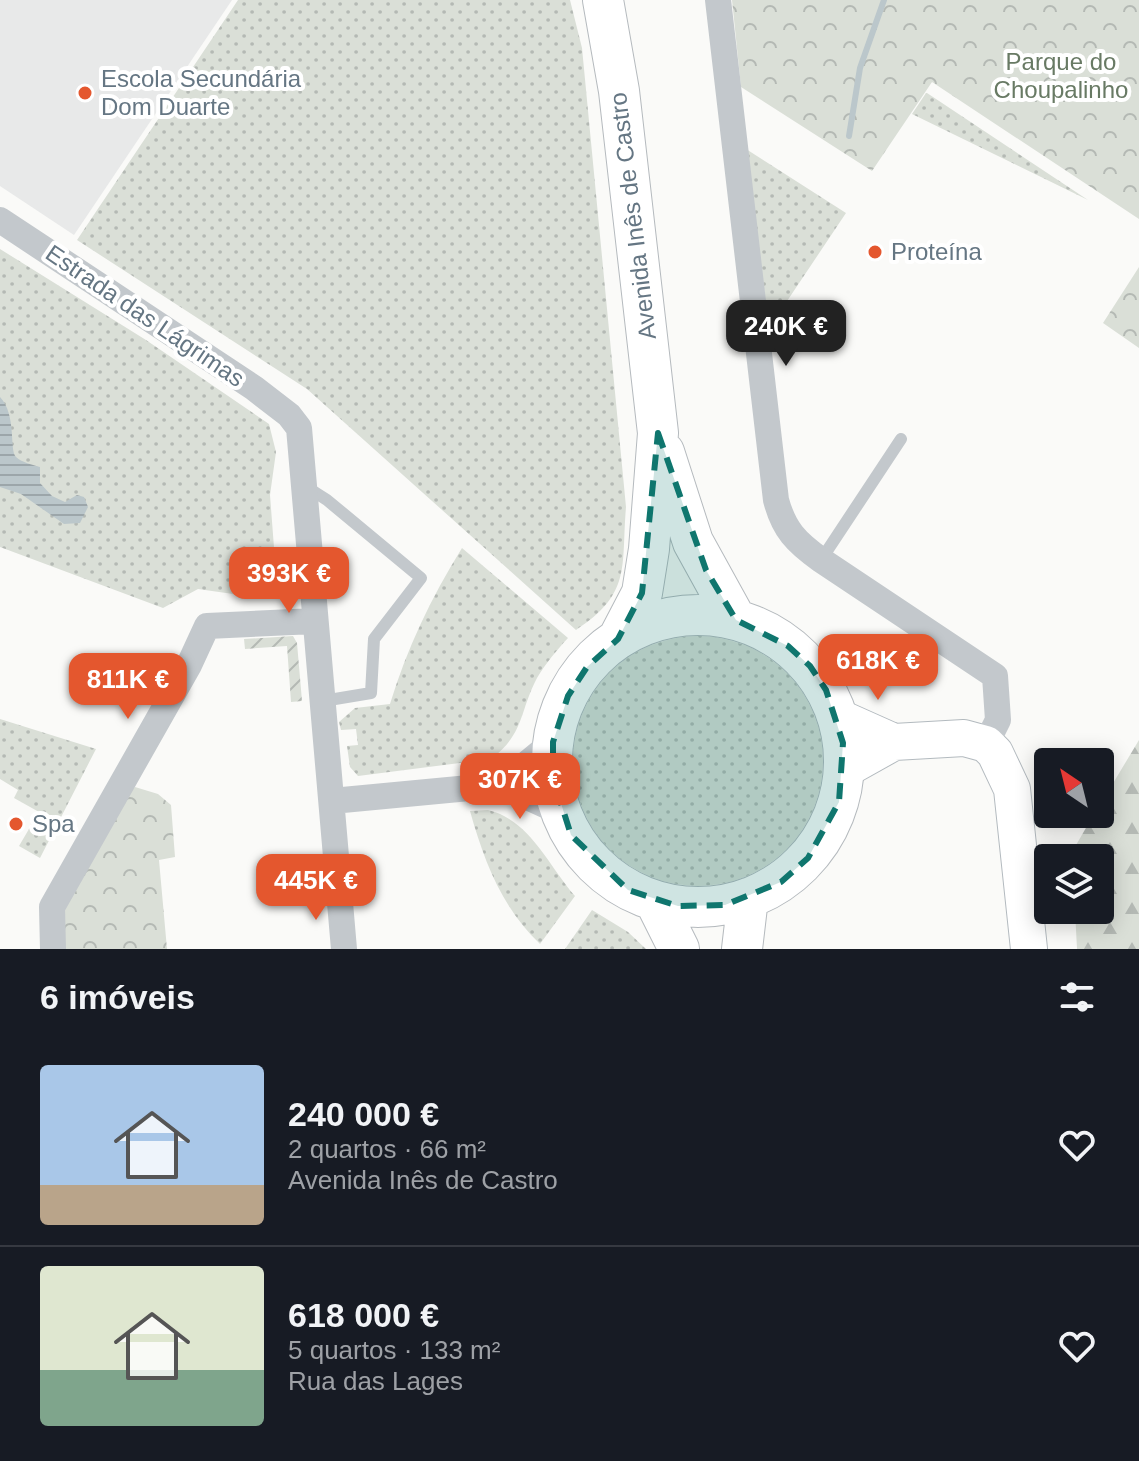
<!DOCTYPE html>
<html lang="pt">
<head>
<meta charset="utf-8">
<style>
  body { margin:0; font-family:Helvetica,sans-serif; background:#20242c; color:#f1f3f6; height:100vh; display:flex; flex-direction:column; font-size:30px; white-space:nowrap }
  * { box-sizing:border-box; margin:0 }
  p { font-size:26px; color:#9ea1a6 }
  .icon { flex:none; width:44px; height:44px; fill:none; stroke:currentColor; stroke-width:2; stroke-linecap:round; stroke-linejoin:round }
  .map { position:relative; height:949px; overflow:hidden }
  .side { display:flex; flex-direction:column; background:#171b24; flex:1 }
  .side>* { flex:none }
  .needle { width:52px; rotate:325deg }
  .fabs { position:absolute; left:1034px; top:748px; display:grid; gap:16px }
  .fabs a { display:grid; place-items:center; width:80px; height:80px; border-radius:8px; background:#171b24; box-shadow:0 4px 20px #0003; font-size:40px }
  .price { position:absolute; translate:-50% -68px; padding:0 18px; border-radius:16px; background:#e4572e; color:#fff; font-size:26px; line-height:52px; filter:drop-shadow(0 2px 4px #0008) }
  .price::after { content:''; position:absolute; left:50%; top:48px; width:24px; height:18px; margin-left:-12px; background:inherit; clip-path:polygon(0 0,100% 0,50% 100%) }
  .price.active { background:#222; color:#fff }
  ul { padding:0; list-style:none }
  li { display:flex; align-items:center; gap:24px; height:200px; padding:0 40px }
  li+li { border-top:2px solid #363941 }
  li span { display:grid; place-items:center; flex:none; width:224px; height:160px; border-radius:8px; color:#555 }
  li>.icon { margin-inline-start:auto }
  span .icon { width:96px; height:96px; fill:#fffc; stroke-width:1 }
  li b { font-size:34px }
  h2 { display:flex; justify-content:space-between; align-items:center; height:96px; padding:0 40px; font-size:34px }
  .map>svg:first-child { display:block }
  .built { fill:#e8e9e9 }
  .grass { fill:url(#grass-dots) }
  .forest { fill:url(#forest-firs) }
  .park { fill:url(#park-crowns) }
  .garden { fill:url(#garden-furrows) }
  .water { fill:url(#water-rules) }
  .lines { fill:none; stroke-linecap:round; stroke-linejoin:round }
  .stream { stroke:#bbc7cb; stroke-width:6 }
  .secondary-casing { stroke:#b3babf; stroke-width:38 }
  .primary-casing { stroke:#b5babe; stroke-width:42 }
  .service { stroke:#c3c8cc; stroke-width:12 }
  .minor { stroke:#c3c8cc; stroke-width:26 }
  .secondary { stroke:#fff; stroke-width:36 }
  .primary { stroke:#fff; stroke-width:40 }
  .marked { fill:#0f766e; fill-opacity:0.2; stroke:#0f766e; stroke-width:6; stroke-dasharray:16 10; stroke-linejoin:round }
  .poi-dot { fill:#e4572e; stroke:#fff; stroke-width:3 }
  .labels { text-anchor:middle; stroke-width:8; stroke-linejoin:round; paint-order:stroke }
  .park-label { font-size:24px; fill:#687a64; stroke:#fff }
  .poi-label { font-size:24px; fill:#657683; stroke:#fff; text-anchor:start }
  .street-label { font-size:24px; fill:#657683; stroke:#fff }
</style>
</head>
<body>
<div class="map">
<svg width="1139" height="949" viewBox="0 0 1139 949">
  <defs>
    <pattern id="grass-dots" width="8" height="8" patternUnits="userSpaceOnUse" patternTransform="scale(2)"><rect width="8" height="8" fill="#dadfd7"/><path d="M2 2h.1M6 6h.1" fill="none" stroke="#b4b9b4" stroke-width="1.8" stroke-linecap="round"/></pattern>
    <pattern id="forest-firs" width="22" height="20" patternUnits="userSpaceOnUse" patternTransform="scale(2)"><rect width="22" height="20" fill="#dadfd7"/><path d="M5 1l3.5 6h-7zM16 11l3.5 6h-7z" fill="#b4b9b4"/></pattern>
    <pattern id="park-crowns" width="20" height="18" patternUnits="userSpaceOnUse" patternTransform="scale(2)"><rect width="20" height="18" fill="#dadfd7"/><path d="M2 6a3 3 0 1 1 6 0M12 15a3 3 0 1 1 6 0" fill="none" stroke="#b4b9b4"/></pattern>
    <pattern id="garden-furrows" width="10" height="10" patternUnits="userSpaceOnUse" patternTransform="scale(2)"><rect width="10" height="10" fill="#dadfd7"/><path d="M-1 1l2-2M0 10L10 0M9 11l2-2" fill="none" stroke="#b4b9b4"/></pattern>
    <pattern id="water-rules" width="6" height="5" patternUnits="userSpaceOnUse" patternTransform="scale(2)"><rect width="6" height="5" fill="#bbc7cb"/><path d="M0 2.5h6" fill="none" stroke="#9ca6aa"/></pattern>
  </defs>
  <rect width="100%" height="100%" fill="#fafaf8"/>
  <path class="built" d="M0 0H232L74 235 0 186Z"/>
  <path class="grass" d="M238 0H570L582 48 626 507C621 568 632 593 576 630L307 389 77 240Z
    M926 93H927L1088 200 912 114Z
    M746 149 846 213 769 328Z
    M0 249 146 340 269 424 276 452 270 495 277 587 233 594 198 589 163 608 0 547Z
    M462 548 568 638C556 651 546 663 537 678 519 712 525 733 491 759L358 776 350 767 347 746 358 745 356 729 341 730 339 722 355 708 390 704C407 648 431 598 462 548Z
    M573 761a125 125 0 1 1 250 0a125 125 0 1 1-250 0Z
    M0 719 96 749 40 858 19 846 39 812 14 798 18 790 0 779Z
    M488 810C530 820 548 865 575 896L540 944C502 908 484 861 470 811Z
    M592 910 628 932 646 949H565Z"/>
  <path class="forest" d="M1139 740V949H1077L1075 910H1100V858H1072V852L1094 814H1100V805Z"/>
  <path class="park" d="M732 0H1139V219L932 82 872 171 741 87Z
    M1139 267V348L1103 323Z
    M135 787 158 794 171 805 175 857 159 860 167 949H62L64 907 125 795Z"/>
  <path class="garden" d="M293 636 297 643 302 701 291 702 287 646 245 649 244 639Z"/>
  <path class="water" d="M0 397C17 415 9 450 16 457 21 462 33 465 40 467V483L52 496 65 502 77 495 84 497 88 507 80 523 64 524 21 494 0 487Z"/>
  <g class="lines">
    <path class="stream" d="M849 136 860 68 884 0"/>
    <g class="secondary-casing">
      <path id="secondary" d="M838 717 894 742
        M844 770 894 742 964 738 986 744 995 753 1012 789 1029 949"/>
    </g>
    <g class="primary-casing">
      <path id="primary" d="M603 0 619 91 658 433 649 549 642 593 618 639
        M664 452 693 542 736 620
        M552 761a146 146 0 1 1 292 0a146 146 0 1 1-292 0Z
        M655 901 679 949
        M742 949 748 898"/>
    </g>
    <path class="service" d="M305 486 327 500 421 578 374 639 371 693 323 701
      M821 560 901 439"/>
    <path class="minor" d="M718 0 776 500C784 530 796 542 821 560L995 676 998 720 986 744
      M0 220 254 388 289 415 299 428 344 949
      M501 785 553 742
      M332 801 501 785 560 812
      M53 949 52 907 189 665 207 626 315 621"/>
    <use href="#secondary" class="secondary"/>
    <use href="#primary" class="primary"/>
  </g>
  <path class="marked" d="M658 433 706 570 736 620 788 646 810 666 826 690 843 743 839 802 808 858 781 882 725 905 678 906 628 890 571 835 553 778V742L568 696 587 667 618 639 642 593Z"/>
  <g class="poi-dot">
    <circle cx="85" cy="93" r="8"/>
    <circle cx="875" cy="252" r="8"/>
    <circle cx="16" cy="824" r="8"/>
  </g>
  <g class="labels">
    <g class="park-label">
      <text x="1061" y="70">Parque do<tspan x="1061" dy="28">Choupalinho</tspan></text>
    </g>
    <g class="poi-label">
      <text x="101" y="87">Escola Secundária<tspan x="101" dy="28">Dom Duarte</tspan></text>
      <text x="891" y="260">Proteína</text>
      <text x="32" y="832">Spa</text>
    </g>
    <g class="street-label">
      <text transform="translate(633 216) rotate(-97)" y="8">Avenida Inês de Castro</text>
      <text transform="translate(145 316) rotate(34)" y="8">Estrada das Lágrimas</text>
    </g>
  </g>
</svg>
<div class="fabs">
<a><svg class="needle" viewBox="-14 -14 28 28"><path d="M0-13l5 13h-10z" fill="#e53935"/><path d="M0 13l5-13h-10z" fill="#9ea1a6"/></svg></a>
<a><svg class="icon" aria-label="layers" viewBox="0 0 24 24"><path d="M12 4l9 5-9 5-9-5zM3 14l9 5 9-5"/></svg></a>
</div>
<b class="price active" style="left:786px;top:368px">240K €</b>
<b class="price" style="left:289px;top:615px">393K €</b>
<b class="price" style="left:878px;top:702px">618K €</b>
<b class="price" style="left:128px;top:721px">811K €</b>
<b class="price" style="left:520px;top:821px">307K €</b>
<b class="price" style="left:316px;top:922px">445K €</b>
</div>
<section class="side">
<h2>6 imóveis<svg class="icon" aria-label="filters" viewBox="0 0 24 24"><path d="M4 7h16M4 17h16"/><circle cx="9" cy="7" r="2"/><circle cx="15" cy="17" r="2"/></svg></h2>
<ul>
<li><span style="background:linear-gradient(#a9c7e8 75%,#b9a48a 0)"><svg class="icon" aria-label="home" viewBox="0 0 24 24"><path d="M3 11l9-7 9 7M6 9v11h12V9"/></svg></span><div><b>240 000 €</b><p>2 quartos · 66 m²</p><p>Avenida Inês de Castro</p></div><svg class="icon" aria-label="heart" viewBox="0 0 24 24"><path d="M12 20l-8-8c-3-5 5-10 8-4 3-6 11-1 8 4z"/></svg></li>
<li><span style="background:linear-gradient(#dfe7d0 65%,#7fa58c 0)"><svg class="icon" aria-label="home" viewBox="0 0 24 24"><path d="M3 11l9-7 9 7M6 9v11h12V9"/></svg></span><div><b>618 000 €</b><p>5 quartos · 133 m²</p><p>Rua das Lages</p></div><svg class="icon" aria-label="heart" viewBox="0 0 24 24"><path d="M12 20l-8-8c-3-5 5-10 8-4 3-6 11-1 8 4z"/></svg></li>
</ul>
</section>
</body>
</html>
